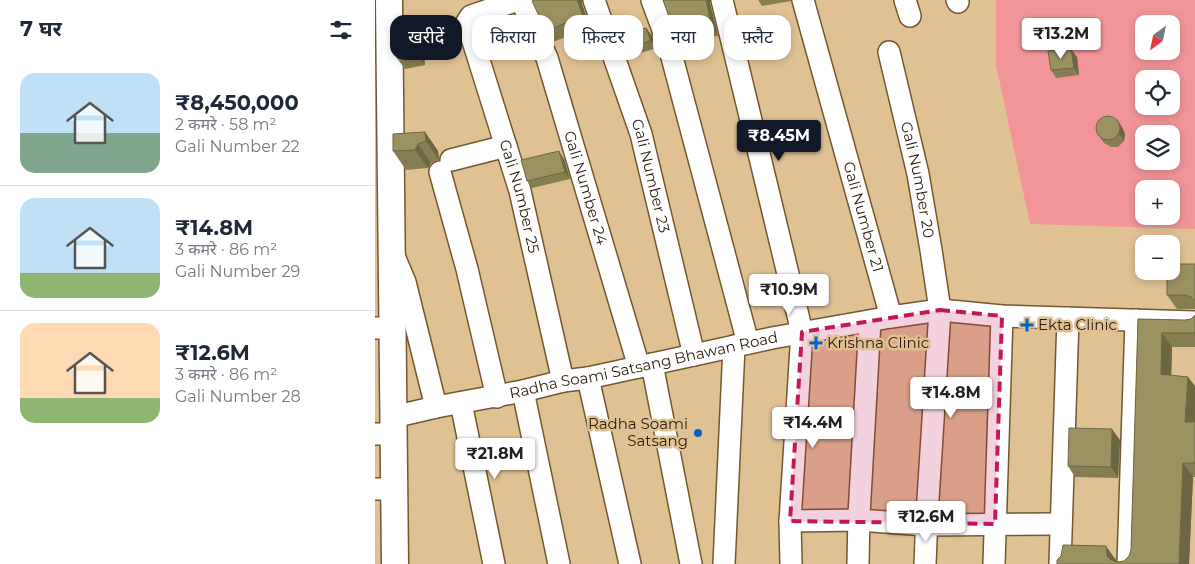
<!DOCTYPE html>
<html lang="hi">
<head>
<meta charset="utf-8">
<style>
  body { margin:0; font-family:Montserrat,"Noto Sans Devanagari",sans-serif; background:#f6f6f7; color:#1f2937; height:100vh; display:flex; flex-direction:column; font-size:19px; white-space:nowrap }
  * { box-sizing:border-box; margin:0 }
  p { font-size:16px; color:#747a83 }
  .icon { flex:none; width:28px; height:28px; fill:none; stroke:currentColor; stroke-width:2; stroke-linecap:round; stroke-linejoin:round }
  .map { position:relative; flex:1; overflow:hidden }
  .side { display:flex; flex-direction:column; background:#fff; width:375px }
  .side>* { flex:none }
  .top-card { position:absolute; left:15px; top:15px; width:475px; height:45px; display:flex; gap:10px }
  .needle { width:32px; rotate:213deg }
  .fabs { position:absolute; left:760px; top:15px; display:grid; gap:10px }
  .fabs a { display:grid; place-items:center; width:45px; height:45px; border-radius:10px; background:#fff; box-shadow:0 2px 8px #0003; font-size:25px }
  .price { position:absolute; translate:-50% -42px; padding:0 11px; border-radius:5px; background:#fff; color:#222; font-size:16px; line-height:32px; filter:drop-shadow(0 1px 2px #0008) }
  .price::after { content:''; position:absolute; left:50%; top:30px; width:15px; height:11px; margin-left:-8px; background:inherit; clip-path:polygon(0 0,100% 0,50% 100%) }
  .price.active { background:#111827; color:#fff }
  ul { padding:0; list-style:none }
  li { display:flex; align-items:center; gap:15px; height:125px; padding:0 20px }
  li+li { border-top:1px solid #e0e1e3 }
  li span { display:grid; place-items:center; flex:none; width:140px; height:100px; border-radius:15px; color:#555 }
  li>.icon { margin-inline-start:auto }
  span .icon { width:60px; height:60px; fill:#fffc; stroke-width:1 }
  li b { font-size:21px }
  h2 { display:flex; justify-content:space-between; align-items:center; height:60px; padding:0 20px; font-size:21px }
  .chip { padding:0 18px; border-radius:15px; background:#fff; box-shadow:0 2px 8px #0003; font-size:18px; line-height:45px }
  .chip.active { background:#111827; color:#fff }
  main { display:flex; flex:1; min-height:0 }
  .map>svg:first-child { display:block }
  .green { fill:#f19599; fill-rule:evenodd }
  .lines { fill:none; stroke-linecap:round; stroke-linejoin:round }
  .minor-casing { stroke:#73582e; stroke-width:24 }
  .tertiary-casing { stroke:#73582e; stroke-width:29 }
  .minor { stroke:#fff; stroke-width:21 }
  .tertiary { stroke:#fff; stroke-width:26 }
  .wall { fill:#867d53 }
  .shaded-wall { fill:#6d6643 }
  .building { fill:#9c9160; stroke:#6d6643 }
  .marked { fill:#c2185b; fill-opacity:0.2; stroke:#c2185b; stroke-width:4; stroke-dasharray:10 6; stroke-linejoin:round }
  .poi-dot { fill:#0461ca; stroke:#e0c194; stroke-width:2 }
  .labels { text-anchor:middle; stroke-width:5; stroke-linejoin:round; paint-order:stroke }
  .street-label { font-size:15px; fill:#291d0b; stroke:#e0c194 }
  .poi-label { font-size:15px; fill:#291d0b; stroke:#e0c194; text-anchor:start }
</style>
</head>
<body>
<main>
<section class="side">
<h2>7 घर<svg class="icon" aria-label="filters" viewBox="0 0 24 24"><path d="M4 7h16M4 17h16"/><circle cx="9" cy="7" r="2"/><circle cx="15" cy="17" r="2"/></svg></h2>
<ul>
<li><span style="background:linear-gradient(#bfe0f5 60%,#7fa58c 0)"><svg class="icon" aria-label="home" viewBox="0 0 24 24"><path d="M3 11l9-7 9 7M6 9v11h12V9"/></svg></span><div><b>₹8,450,000</b><p>2 कमरे · 58 m²</p><p>Gali Number 22</p></div></li>
<li><span style="background:linear-gradient(#bfe0f5 75%,#8fb573 0)"><svg class="icon" aria-label="home" viewBox="0 0 24 24"><path d="M3 11l9-7 9 7M6 9v11h12V9"/></svg></span><div><b>₹14.8M</b><p>3 कमरे · 86 m²</p><p>Gali Number 29</p></div></li>
<li><span style="background:linear-gradient(#ffd9b3 75%,#8fb573 0)"><svg class="icon" aria-label="home" viewBox="0 0 24 24"><path d="M3 11l9-7 9 7M6 9v11h12V9"/></svg></span><div><b>₹12.6M</b><p>3 कमरे · 86 m²</p><p>Gali Number 28</p></div></li>
</ul>
</section>
<div class="map">
<svg width="820" height="564" viewBox="0 0 820 564">
  <rect width="100%" height="100%" fill="#e0c194"/>
  <path class="green" d="M621 0H820V229L655 224 621 65ZM769 24H796V51H769ZM769 79H796V106H769ZM769 134H796V161H769ZM769 189H796V216H769Z"/>
  <g class="lines">
    <g class="minor-casing">
      <g id="minor">
        <path id="s1" d="M143 0 96 16 92 22 145 191 188 381"/>
        <path id="s2" d="M146 0 172 58 264 367"/>
        <path id="s3" d="M219 0 266 134 319 355"/>
        <path d="M277 0 294 46 373 343"/>
        <path d="M347 0 427 332 415 521 416 564"/>
        <path id="s4" d="M428 0 516 317"/>
        <path d="M530 0 535 16"/>
        <path d="M582 0 583 2"/>
        <path id="s5" d="M514 52 543 174 556 250 565 310 552 515 550 564"/>
        <path d="M76 160 131 146"/>
        <path d="M65 172 92 269 122 397"/>
        <path d="M19 256 30 282 61 407"/>
        <path d="M0 328H18"/>
        <path d="M277 364 316 564"/>
        <path d="M213 378 255 564"/>
        <path d="M148 391 184 564"/>
        <path d="M86 403 119 564"/>
        <path id="s6" d="M18 417 61 407 148 391 188 381 213 378 397 338 516 317 565 310 627 316 820 322"/>
        <path d="M0 434H19"/>
        <path d="M0 489H19"/>
        <path d="M415 521 484 520 551 525 686 524"/>
        <path d="M349 564 359 346"/>
        <path d="M483 564 484 515 495 321"/>
        <path d="M619 564 627 316"/>
        <path d="M685 564 693 318"/>
        <path d="M753 564 761 320"/>
      </g>
    </g>
    <g class="tertiary-casing">
      <path id="tertiary" d="M14 0 20 564"/>
    </g>
    <use href="#minor" class="minor"/>
    <use href="#tertiary" class="tertiary"/>
  </g>
  <path class="wall" d="M160 0H207V4L215 27 178 42 171 31Z
    M383 0H416V1L387 6Z
    M335 3 343 36 306 42 300 34Z
    M39 17 46 28 50 65 30 69 22 58Z
    M271 28 277 36 282 48 252 57 247 49Z
    M702 57 704 75 681 78 676 70Z
    M747 127 750 134 749 141 743 147H736L729 143 723 135Z
    M50 132 63 151 64 160 56 163 53 168 31 170 18 151Z
    M189 159 195 179 157 188 152 181Z
    M820 264V309H802L792 295Z
    M820 315V347H797L796 375 820 386V477H818L814 564H682L741 560V562H742L749 561 754 556 756 550 763 319 810 320 816 319Z
    M745 440 743 478 700 477 693 466Z"/>
  <path class="shaded-wall" d="M202 0H207V4L215 27 208 16Z
    M331 0H335V3L343 36 337 28Z
    M39 17 46 28 50 65 43 54Z
    M271 28 277 36 282 48 276 41Z
    M696 49 702 57 704 75 699 68Z
    M742 119 747 127 750 134 749 141 744 134Z
    M50 132 63 151 64 160 51 141Z
    M43 144 56 163 53 168 40 150Z
    M184 151 189 159 195 179 190 172Z
    M787 333 797 347 796 388 786 374Z
    M813 377 820 386V436L810 422Z
    M737 429 745 440 743 478 736 467Z
    M808 463 818 477 814 564H804Z
    M731 546 741 560V564H738L732 556Z"/>
  <path class="building" d="M160 0H202L208 16 171 31 157 1Z
    M288 0H331L337 28 300 34Z
    M39 17 43 54 22 58V21Z
    M271 28 276 41 247 49 242 36Z
    M696 49 699 68 676 70 673 51Z
    M721 128a12 12 0 1 1 24 0a12 12 0 1 1-24 0Z
    M50 132 51 141 43 144 40 150 18 151V134Z
    M184 151 190 172 152 181 146 160Z
    M796 264H820V301L816 297 810 295H792V271H796Z
    M820 315V333H787L786 374 813 377 810 422H820V463H808L804 564H682V560L686 556 688 545 731 546 732 556 736 560 742 562 749 561 754 556 756 550 763 319 810 320 816 319Z
    M694 428 737 429 736 467 693 466Z"/>
  <path class="marked" d="M565 310 627 316 620 524 415 521 427 332Z"/>
  <g class="poi-dot">
    <path d="M649.5 317.5h5v5h5v5h-5v5h-5v-5h-5v-5h5z"/>
    <path d="M438.5 335.5h5v5h5v5h-5v5h-5v-5h-5v-5h5z"/>
    <circle cx="323" cy="433" r="5"/>
  </g>
  <g class="labels">
    <g class="street-label">
      <text dy="5" stroke="none"><textPath href="#s3" startOffset="185">Gali Number 23</textPath></text>
      <text dy="5" stroke="none"><textPath href="#s5" startOffset="131">Gali Number 20</textPath></text>
      <text dy="5" stroke="none"><textPath href="#s2" startOffset="199">Gali Number 24</textPath></text>
      <text dy="5" stroke="none"><textPath href="#s1" startOffset="239">Gali Number 25</textPath></text>
      <text dy="5" stroke="none"><textPath href="#s4" startOffset="225">Gali Number 21</textPath></text>
      <text dy="5" stroke="none"><textPath href="#s6" startOffset="256">Radha Soami Satsang Bhawan Road</textPath></text>
    </g>
    <g class="poi-label">
      <text x="663" y="330">Ekta Clinic</text>
      <text x="452" y="348">Krishna Clinic</text>
      <text x="313" y="429" text-anchor="end">Radha Soami<tspan x="313" dy="17">Satsang</tspan></text>
    </g>
  </g>
</svg>
<div class="fabs">
<a><svg class="needle" viewBox="-14 -14 28 28"><path d="M0-13l5 13h-10z" fill="#e53935"/><path d="M0 13l5-13h-10z" fill="#747a83"/></svg></a>
<a><svg class="icon" aria-label="locate" viewBox="0 0 24 24"><circle cx="12" cy="12" r="6"/><path d="M12 2v4M12 18v4M2 12h4M18 12h4"/></svg></a>
<a><svg class="icon" aria-label="layers" viewBox="0 0 24 24"><path d="M12 4l9 5-9 5-9-5zM3 14l9 5 9-5"/></svg></a>
<a>+</a>
<a>−</a>
</div>
<b class="price" style="left:686px;top:60px">₹13.2M</b>
<b class="price active" style="left:404px;top:162px">₹8.45M</b>
<b class="price" style="left:414px;top:316px">₹10.9M</b>
<b class="price" style="left:576px;top:419px">₹14.8M</b>
<b class="price" style="left:438px;top:449px">₹14.4M</b>
<b class="price" style="left:120px;top:480px">₹21.8M</b>
<b class="price" style="left:551px;top:543px">₹12.6M</b>
<div class="top-card">
<a class="chip active">खरीदें</a>
<a class="chip">किराया</a>
<a class="chip">फ़िल्टर</a>
<a class="chip">नया</a>
<a class="chip">फ़्लैट</a>
</div>
</div>
</main>
</body>
</html>
